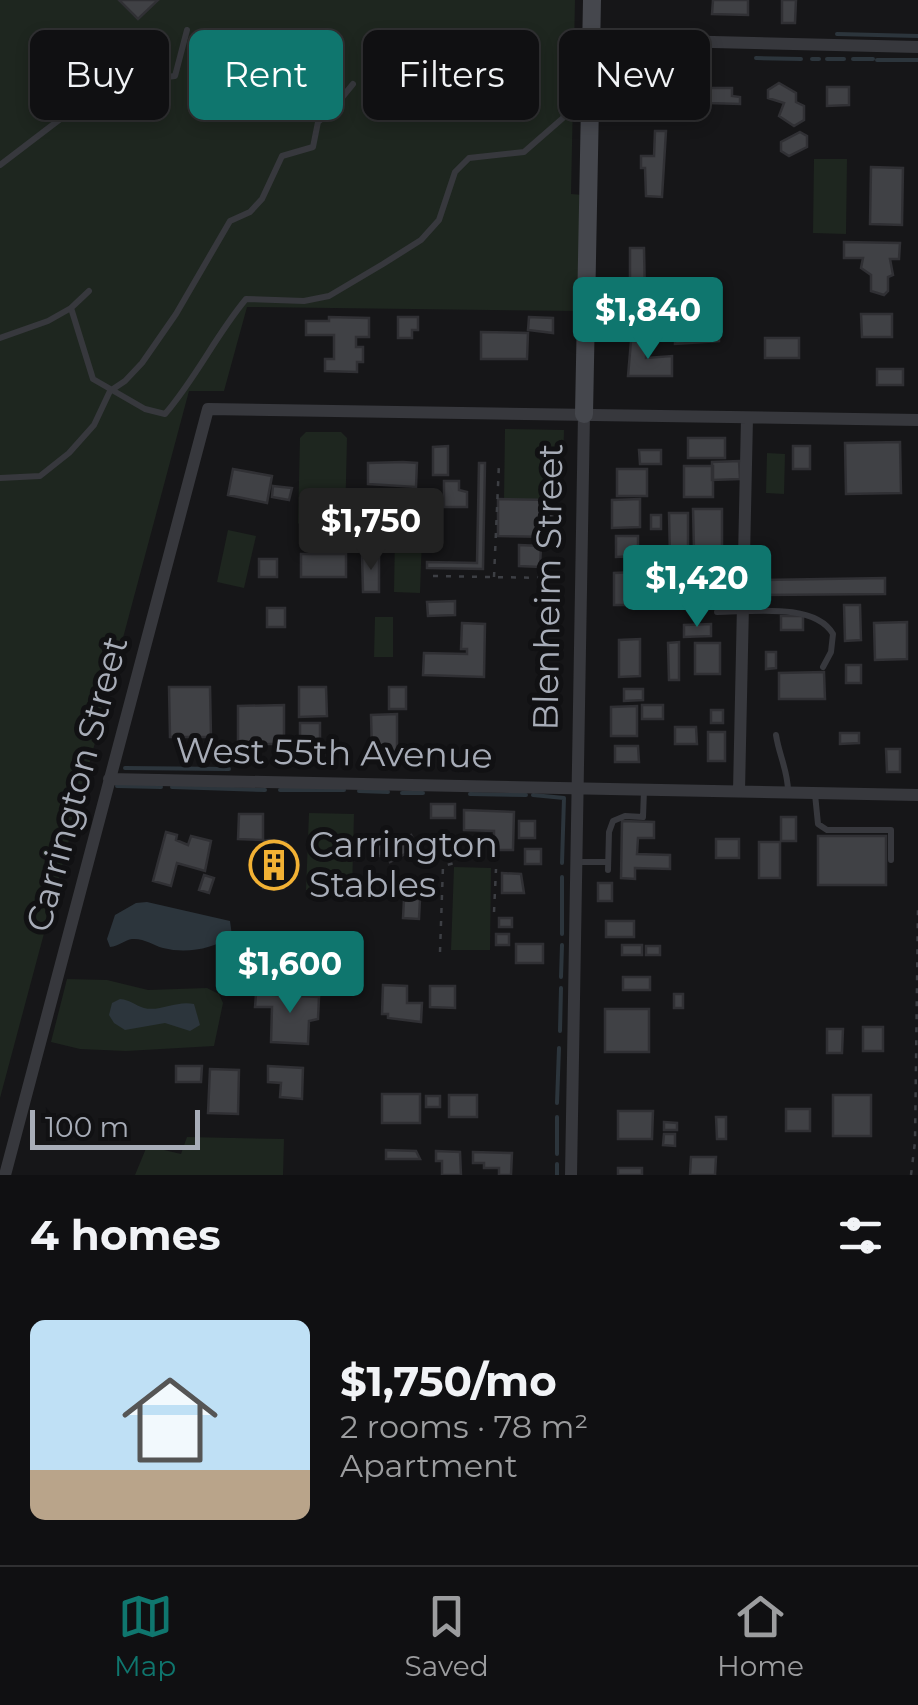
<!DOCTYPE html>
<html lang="en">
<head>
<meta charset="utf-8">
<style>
  body { margin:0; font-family:Montserrat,sans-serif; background:#19191b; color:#f1f3f6; height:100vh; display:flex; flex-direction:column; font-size:38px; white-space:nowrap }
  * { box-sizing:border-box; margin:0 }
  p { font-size:32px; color:#9c9d9f }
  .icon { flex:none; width:55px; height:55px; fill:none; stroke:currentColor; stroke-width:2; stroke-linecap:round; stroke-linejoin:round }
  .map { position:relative; height:1175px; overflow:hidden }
  .panel { display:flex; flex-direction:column; background:#101012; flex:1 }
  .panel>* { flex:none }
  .top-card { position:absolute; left:30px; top:30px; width:860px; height:90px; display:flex; gap:20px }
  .scale { position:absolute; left:30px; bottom:25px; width:170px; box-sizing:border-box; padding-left:10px; border:5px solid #a8adb8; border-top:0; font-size:28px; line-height:35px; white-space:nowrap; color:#a8adb8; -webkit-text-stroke:8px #111113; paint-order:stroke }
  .price { position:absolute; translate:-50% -85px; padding:0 22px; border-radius:10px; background:#0f766e; color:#fff; font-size:32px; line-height:65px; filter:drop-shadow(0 2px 5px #0008) }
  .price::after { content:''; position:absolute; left:50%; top:60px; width:30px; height:22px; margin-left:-15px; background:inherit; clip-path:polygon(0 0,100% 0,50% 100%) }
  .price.selected { background:#222; color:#fff }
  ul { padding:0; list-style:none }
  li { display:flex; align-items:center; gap:30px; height:250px; padding:0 30px }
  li+li { border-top:2px solid #303032 }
  li span { display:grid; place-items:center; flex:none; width:280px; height:200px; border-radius:15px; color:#555 }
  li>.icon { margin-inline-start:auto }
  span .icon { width:120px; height:120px; fill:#fffc; stroke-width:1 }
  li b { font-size:42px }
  h2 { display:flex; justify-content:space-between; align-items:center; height:120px; padding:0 30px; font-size:42px }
  .tag { padding:0 35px; border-radius:15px; background:#101012; box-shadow:0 5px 15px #0003,0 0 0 2px #303032; font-size:35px; line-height:90px }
  .tag.selected { background:#0f766e; color:#fff }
  .menu { display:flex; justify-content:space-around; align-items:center; height:140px; border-top:2px solid #303032; background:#101012; font-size:28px; color:#9c9d9f }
  .menu a { display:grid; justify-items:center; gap:5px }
  .menu .selected { color:#0f766e }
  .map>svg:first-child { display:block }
  .green { fill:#1e261f }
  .water { fill:#2c353c }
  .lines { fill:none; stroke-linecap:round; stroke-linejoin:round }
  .stream { stroke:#2c353c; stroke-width:4 }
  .building { fill:#404145; stroke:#303034; stroke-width:2.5 }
  .path { stroke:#3d3f44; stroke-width:2.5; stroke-dasharray:5 8; stroke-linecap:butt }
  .lane { stroke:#37383d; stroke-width:6 }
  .street { stroke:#37383d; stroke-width:12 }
  .secondary { stroke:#45474d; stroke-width:18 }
  .labels { text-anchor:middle; stroke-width:10; stroke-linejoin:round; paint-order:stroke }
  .street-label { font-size:35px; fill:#a8adb8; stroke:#111113 }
  .poi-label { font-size:35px; fill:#a8adb8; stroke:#111113; text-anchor:start }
</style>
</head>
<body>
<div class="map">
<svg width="918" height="1175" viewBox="0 0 918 1175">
  <rect width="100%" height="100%" fill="#161618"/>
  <path class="green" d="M0 0H575L571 194 582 195 580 311 247 307 224 391H189L0 1098Z
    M814 159H847L846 234 813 233Z
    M505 429 564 430 562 500 504 499Z
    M306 432H341L347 438 345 523 340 529 303 528 298 523 300 438Z
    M767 453 785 454 784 494 766 493Z
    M228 530 256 536 244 588 217 582Z
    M395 535 422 536 420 593 394 592Z
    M375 617H393V657H374Z
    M309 813 354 814 352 892 306 890Z
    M454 867 491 868 490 950H451Z
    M67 979 107 980 148 990 207 988 219 994 223 1003 214 1046 126 1051 80 1049 51 1042Z
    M187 1137 284 1139 283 1175H135L147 1146 181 1154Z"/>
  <path class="water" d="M147 902 230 921 232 936C212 949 187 954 163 948 153 945 144 938 132 939 125 940 119 946 110 947L107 939 115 915 136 903Z
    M120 999C131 1000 134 1005 144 1008 160 1012 177 1000 194 1004L200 1025 190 1031 165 1023 125 1030 114 1023 109 1015 112 1003Z"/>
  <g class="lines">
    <path class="stream" d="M837 34 918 36
      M756 58 801 59
      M812 59H819
      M827 59H844
      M853 59H873
      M877 60H918
      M125 768 229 769
      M117 786 161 787
      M172 787 265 790
      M280 790H344
      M359 791 388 792
      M402 793H423
      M470 794 526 795
      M533 795 564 798 562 863
      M562 934V877
      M561 977 562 945
      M560 1031 561 988
      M557 1103 559 1048
      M557 1117V1154
      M557 1175V1164"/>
  </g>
  <path class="building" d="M119 0H158L138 19Z
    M713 0H748V15L712 14Z
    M782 0H796L795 23H782Z
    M633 71H651L650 91H643V104H628L629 78H633Z
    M779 83 796 93V102L804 106V120L794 126 779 116 784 103 768 98V90Z
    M827 87H849V105L827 106Z
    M710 88H732V96L740 97V104L709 103Z
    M655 131H666L662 197 646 196 645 168H641V156H654Z
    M800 132 807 136V147L789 156 781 151V142Z
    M871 167 903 168 902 225 870 224Z
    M844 242 900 243 899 259H890L893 275 888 277V291L884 295 871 291V275L861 268 863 258H844Z
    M630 248H644L645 297H630Z
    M658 290H674L675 314H659Z
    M861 314H892V337H862Z
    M329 317 369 318V337H356V347H363V362H357V372L325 371V359H334V335H306V321H329Z
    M398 317H418V330H412V338H398Z
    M529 317 553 318V333L528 330Z
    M675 324H719V341L675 344Z
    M481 332 528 333 527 359H481Z
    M765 338H799V358H765Z
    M631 341H646V358L672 356V376H628Z
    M877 369H903V385H877Z
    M688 438H725V458H688Z
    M900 442 901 493 846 494 845 443Z
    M448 446V475H433V447Z
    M793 446H810V469H793Z
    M639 450H661V464H640Z
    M739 461 740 479 712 480V462Z
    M403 462 417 463 416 487 368 484V463Z
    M479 463H485L483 569 427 568V562L477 563Z
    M684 466H713V497H684Z
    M233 469 272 476 267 503 228 495Z
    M617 469H647V496H617Z
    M444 481H459V490L467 492V507H444Z
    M273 486 292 488 289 500 272 497Z
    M498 499 553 500V537L498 536Z
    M640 499V527L612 528V500Z
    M693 509H722V549H694Z
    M669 513H688V556H670Z
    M651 515H661V529H651Z
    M616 536H638V556L616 557Z
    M519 545 541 546 540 567 519 566Z
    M301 554H346V577H301Z
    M362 554H379V592H363Z
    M259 559H277V577H259Z
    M634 572 635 605H614V573Z
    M722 577V605L684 606V578Z
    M885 578V594L761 595V580Z
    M455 601V615L428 616 427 602Z
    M844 605H860L861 640 845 641Z
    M267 608H285V627H267Z
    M781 616H803V630H781Z
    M907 622V659L875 660 874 623Z
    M462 623 485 624 484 677 423 675 424 653 467 654V649H461Z
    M711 624V636L684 637V625Z
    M640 639V676L619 677V640Z
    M679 642V680H669L668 643Z
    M695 643H720V674H695Z
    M766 652H776V668L766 669Z
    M846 665H861V683H846Z
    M824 672 825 699H779V673Z
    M169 687H210L211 737H170Z
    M299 687H326L327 716 299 717Z
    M389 687H406V709H389Z
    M624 689H643V700L624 701Z
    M284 705V744H238V706Z
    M642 705H663V719H642Z
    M637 706V736H611V707Z
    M711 710H723V723H711Z
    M397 714V752H372L371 715Z
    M300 723H320V754H300Z
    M675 727H696L697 744H675Z
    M708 732H725V761H708Z
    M840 733H859V743L840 744Z
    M615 746H638L639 762H615Z
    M886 749H900V772H887Z
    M431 804H455V818H431Z
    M464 810 514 812 513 850H494V831L464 830Z
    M239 814H263V840L238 839Z
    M781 817H796V841H781Z
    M519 821H535V838H519Z
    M622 821 654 822V838H638L637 854 670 855V869L635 868V879L621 878Z
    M166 832 177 835 176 840 188 845 191 836 211 841 205 871 177 863 171 886 153 881Z
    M411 835 418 847 390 862 387 856H370V846H378L380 838 397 843Z
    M818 836H886V885H818Z
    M716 839H739V858H716Z
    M269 840 286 842 284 888H263L264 841Z
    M759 842H780V878H759Z
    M525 849H541V864H525Z
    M502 873 521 874 524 893H502Z
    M204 875 214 878 209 893 199 890Z
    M598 883H612V901H598Z
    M404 899H420L419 919 403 918Z
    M499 918H512V927H499Z
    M606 921H634V937H606Z
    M496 934H509V945H496Z
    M516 944H543V963H516Z
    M622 945H642V955H622Z
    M646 946H660V955H646Z
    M623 977H650V990H623Z
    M383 985 407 986V1003H422L421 1022 388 1018V1014H382Z
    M430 986H455V1008L430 1007Z
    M256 994 319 997 318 1019 309 1021 308 1044 271 1042 272 1007H255Z
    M674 994H683V1008H674Z
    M605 1009H649V1052H605Z
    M863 1027H883V1051H863Z
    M827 1029H843L842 1053H827Z
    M176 1066H202L201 1082H176Z
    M268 1066 303 1068 302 1099 280 1097 281 1083 268 1082Z
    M210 1069 239 1070 238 1114 208 1113Z
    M382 1094H420V1123H382Z
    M449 1095H477V1117H449Z
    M833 1095H871V1136H833Z
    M426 1096H440V1107H426Z
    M786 1109H810V1131H786Z
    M618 1111H653L652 1139H618Z
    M716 1117H726V1139H717Z
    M664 1122 677 1123V1130H664Z
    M664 1134H675V1146L663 1145Z
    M386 1150 416 1151 420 1159H386Z
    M436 1151 460 1152 461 1175H442V1161H436Z
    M473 1152 512 1153 511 1175H499V1168H484V1163H473Z
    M691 1157H716L715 1175H690Z
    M618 1168H642V1175H618Z"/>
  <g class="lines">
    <path class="path" d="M323 537V528
      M433 576 548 578
      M494 577 499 463
      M494 912 496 869
      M440 952 443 866 458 862
      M911 1175 915 1142 918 906"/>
    <path class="lane" d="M0 165 97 91 117 83 175 76 187 30
      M71 308 93 379 145 409 165 414C196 378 216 335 246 299L304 301 329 296 383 264 421 240 439 220 455 172 469 158 524 152 563 118 567 103
      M0 338 48 321 71 308 89 291
      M0 478 40 476 69 453 94 425 110 391 125 381 142 363 176 314 230 221 250 212 262 199 282 156 313 147 318 122 331 111 353 84
      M717 612C750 612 815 602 833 634L831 652 823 667
      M776 735C779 755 788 771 788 791
      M815 794 818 824 827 830H891V860
      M575 862H608
      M608 870 609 832 613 821 625 816 643 817 644 790"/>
    <path class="street" d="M591 39 918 47
      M109 779 918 795
      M739 791 747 418
      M5 1175 208 409 918 420
      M571 1175 584 414"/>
    <path class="secondary" d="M584 414 592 0"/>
  </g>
  <defs>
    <g id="building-ring" transform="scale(2.5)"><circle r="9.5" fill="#111113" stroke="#f2b134" stroke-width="1.5"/><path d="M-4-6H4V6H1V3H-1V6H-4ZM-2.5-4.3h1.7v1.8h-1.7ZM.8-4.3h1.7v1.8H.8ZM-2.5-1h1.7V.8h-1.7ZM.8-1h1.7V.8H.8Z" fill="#f2b134"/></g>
  </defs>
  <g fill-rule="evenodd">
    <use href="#building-ring" x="274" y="865"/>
  </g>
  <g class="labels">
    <g class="street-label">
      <text transform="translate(548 587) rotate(-89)" y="12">Blenheim Street</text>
      <text transform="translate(334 753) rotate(1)" y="12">West 55th Avenue</text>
      <text transform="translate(77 784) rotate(-75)" y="12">Carrington Street</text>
    </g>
    <g class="poi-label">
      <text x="309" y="857">Carrington<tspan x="309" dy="40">Stables</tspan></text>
    </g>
  </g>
</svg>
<div class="scale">100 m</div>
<b class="price" style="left:648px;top:362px">$1,840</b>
<b class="price selected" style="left:371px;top:573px">$1,750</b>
<b class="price" style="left:697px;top:630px">$1,420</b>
<b class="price" style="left:290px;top:1016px">$1,600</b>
<div class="top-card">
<a class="tag">Buy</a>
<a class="tag selected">Rent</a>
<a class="tag">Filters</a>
<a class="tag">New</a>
</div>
</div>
<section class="panel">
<h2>4 homes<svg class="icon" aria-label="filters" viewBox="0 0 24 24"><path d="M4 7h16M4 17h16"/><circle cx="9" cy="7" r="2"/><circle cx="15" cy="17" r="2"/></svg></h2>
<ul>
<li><span style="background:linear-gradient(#bfe0f5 75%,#b9a48a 0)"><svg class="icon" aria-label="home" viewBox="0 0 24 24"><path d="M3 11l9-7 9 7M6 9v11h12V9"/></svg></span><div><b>$1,750/mo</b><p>2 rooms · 78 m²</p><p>Apartment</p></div></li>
</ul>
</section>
<nav class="menu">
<a class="selected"><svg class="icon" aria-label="map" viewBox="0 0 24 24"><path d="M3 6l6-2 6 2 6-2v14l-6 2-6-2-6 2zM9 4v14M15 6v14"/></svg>Map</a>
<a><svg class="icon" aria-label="saved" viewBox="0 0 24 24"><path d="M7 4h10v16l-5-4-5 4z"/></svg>Saved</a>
<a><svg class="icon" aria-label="home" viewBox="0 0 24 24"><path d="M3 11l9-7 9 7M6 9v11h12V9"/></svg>Home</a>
</nav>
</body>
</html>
